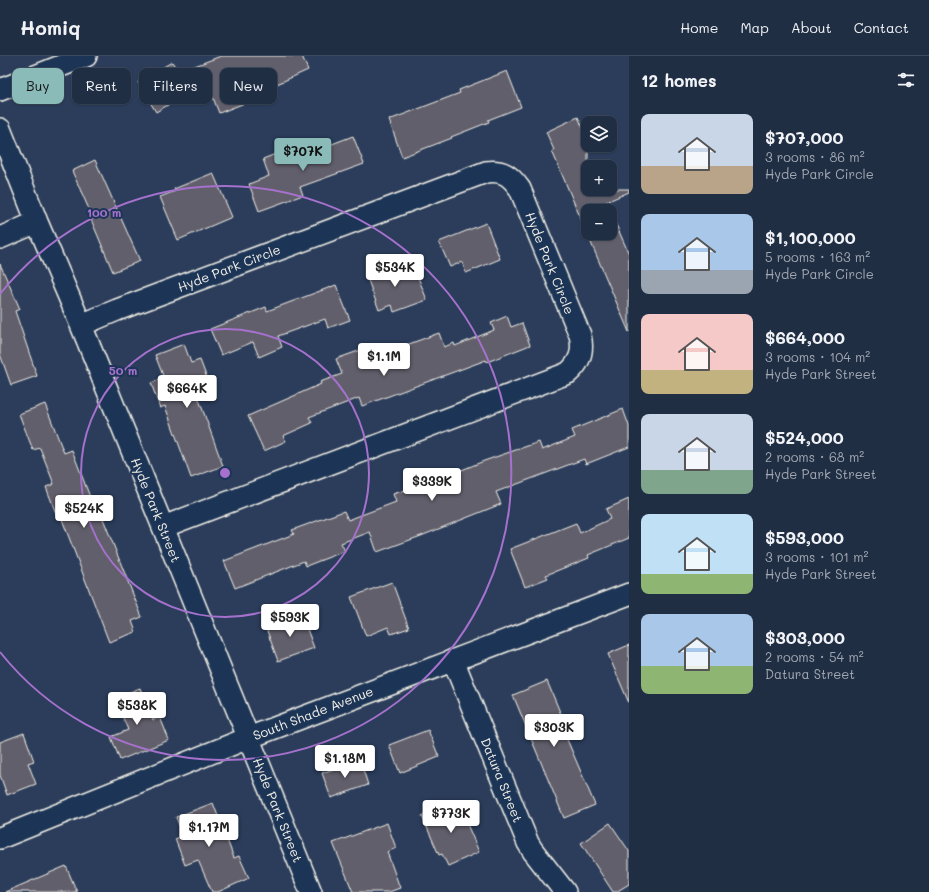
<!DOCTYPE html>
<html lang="en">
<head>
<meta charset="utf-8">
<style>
  body { margin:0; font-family:Mali,sans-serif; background:#2d3a4f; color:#f1f3f6; height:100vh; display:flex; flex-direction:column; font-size:15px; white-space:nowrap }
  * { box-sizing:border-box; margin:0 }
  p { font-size:13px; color:#a2a8b2 }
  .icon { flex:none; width:22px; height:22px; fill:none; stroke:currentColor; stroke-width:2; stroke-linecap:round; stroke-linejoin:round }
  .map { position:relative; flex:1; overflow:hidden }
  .panel { display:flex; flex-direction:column; background:#202e44; width:300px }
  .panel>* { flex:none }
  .banner { position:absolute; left:12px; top:12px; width:380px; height:36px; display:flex; gap:8px }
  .controls { position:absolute; left:581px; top:60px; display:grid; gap:8px }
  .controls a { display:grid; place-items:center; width:36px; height:36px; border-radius:8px; background:#202e44; box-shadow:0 1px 3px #0004,0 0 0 1px #3d4a5d; font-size:20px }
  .price { position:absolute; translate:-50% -34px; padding:0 9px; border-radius:4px; background:#fff; color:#222; font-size:13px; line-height:26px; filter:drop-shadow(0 1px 2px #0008) }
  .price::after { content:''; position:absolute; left:50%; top:24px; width:12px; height:9px; margin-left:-6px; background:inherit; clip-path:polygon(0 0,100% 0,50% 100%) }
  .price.active { background:#8bbbb9; color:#111 }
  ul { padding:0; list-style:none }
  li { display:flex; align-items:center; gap:12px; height:100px; padding:0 12px }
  li span { display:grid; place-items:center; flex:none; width:112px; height:80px; border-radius:8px; color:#555 }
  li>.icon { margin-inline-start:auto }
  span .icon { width:48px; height:48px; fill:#fffc; stroke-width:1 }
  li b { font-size:17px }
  h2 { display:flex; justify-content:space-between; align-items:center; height:48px; padding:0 12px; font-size:17px }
  .chip { padding:0 14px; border-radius:8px; background:#202e44; box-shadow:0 1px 3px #0004,0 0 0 1px #3d4a5d; font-size:14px; line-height:36px }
  .chip.active { background:#8bbbb9; color:#111 }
  header { display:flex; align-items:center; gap:24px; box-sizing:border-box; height:56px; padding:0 20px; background:#202e44; border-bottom:1px solid #3d4a5d }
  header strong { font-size:19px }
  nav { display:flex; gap:22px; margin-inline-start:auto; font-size:14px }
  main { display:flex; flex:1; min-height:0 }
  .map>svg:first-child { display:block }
  .building { fill:#625f6c; stroke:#f4f1e8 }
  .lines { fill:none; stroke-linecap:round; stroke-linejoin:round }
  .minor-casing { stroke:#f4f1e8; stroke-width:24 }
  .minor { stroke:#1d3557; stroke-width:21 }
  .ring { fill:none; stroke:#a571cd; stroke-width:2 }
  .labels { text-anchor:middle; stroke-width:4; stroke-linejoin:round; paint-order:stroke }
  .street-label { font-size:13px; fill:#f4f1e8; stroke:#1d3557 }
  .centre { fill:#a571cd; stroke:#1d3557; stroke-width:2 }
  .ring-label { font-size:12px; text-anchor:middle; font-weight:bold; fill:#a571cd; stroke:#1d3557; stroke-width:4; stroke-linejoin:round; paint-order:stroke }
</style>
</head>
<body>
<header>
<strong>Homiq</strong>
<nav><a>Home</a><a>Map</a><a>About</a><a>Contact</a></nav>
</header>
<main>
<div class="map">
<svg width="629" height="836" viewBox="0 0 629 836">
  <rect width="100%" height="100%" fill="#2b3d5b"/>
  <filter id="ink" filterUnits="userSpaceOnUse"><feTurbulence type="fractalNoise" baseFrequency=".025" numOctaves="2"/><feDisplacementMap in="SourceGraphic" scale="8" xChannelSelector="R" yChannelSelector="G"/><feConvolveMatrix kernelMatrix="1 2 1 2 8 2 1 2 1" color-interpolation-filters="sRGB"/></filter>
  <g filter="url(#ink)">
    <path class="building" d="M221 0H302L308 14 266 33 268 38 219 57 207 26 156 56 138 26 172 6 179 16Z
      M507 15 521 51 488 64 489 66 451 81 452 82 402 101 389 64 460 37 459 34Z
      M578 61 588 83V89H591L588 90V104L591 111H588V133H629V136L606 146 610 155H588V177H610V155L629 198V276L552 95 554 94 546 76Z
      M353 80 364 108 300 131 303 139 259 155 249 128 269 120 263 103 286 94 290 104Z
      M95 104 140 205 113 216 90 161 92 160 72 115Z
      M213 117 232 161 178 184 160 141 175 135 174 133Z
      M486 167 500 203 466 217 462 206 450 211 439 186Z
      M386 207 391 220 414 211 427 244 394 256 392 249 379 254 365 216Z
      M0 208 20 253 15 255 37 320 11 329 0 298Z
      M336 229 350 264 328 272 325 263 278 280 282 291 259 301 253 286 221 299 210 273 266 251 267 255Z
      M507 260 511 271 522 267 530 289 487 306 486 304 362 350 359 342 309 361 312 367 283 380 286 385 264 395 248 360 321 328 320 326 342 318 336 303 364 293 368 303 439 277 444 291 454 287 455 290 494 274 491 267Z
      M184 288 191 307 200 304 211 333 197 338 223 410 191 422 165 350 160 352 151 327 164 322 155 299Z
      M45 348 64 397 72 394 98 462 102 460 142 561 132 565 136 576 109 586 60 458 57 460 46 431 54 428 40 392 33 394 19 358Z
      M623 353 629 370V391L586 408 584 403 496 436 501 448 421 480 377 496 370 476 341 487 345 495 306 510 304 505 235 532 224 505 294 478 292 474 344 455 348 464 396 446 393 438 411 432 412 434 484 405 539 386 542 394 575 381 572 374Z
      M629 443V482L588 499 589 502 546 519 548 522 525 531 510 493 576 467 580 477 610 463 606 453Z
      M392 526 409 572 391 578 388 571 366 580 351 541Z
      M302 559 314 592 278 605 266 572Z
      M629 589V647L608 598Z
      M547 625 570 680 566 681 595 749 564 762 513 639Z
      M140 632 153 664 160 661 169 684 120 704 111 681 128 674 115 642Z
      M428 674 439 701 400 717 389 689Z
      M24 677 34 705 28 707 36 728 7 739 0 719V686Z
      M360 704 368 729 331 742 322 717Z
      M457 745 479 796 448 810 442 798 439 799 422 760Z
      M213 747 234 802 239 800 249 822 218 836H212L198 804 185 809 175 783 183 780 176 761Z
      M387 767 396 792 387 796 400 832 389 836H353L333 787Z
      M610 767 629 795V828L616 836H613L581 787Z
      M66 810 77 836H5Z"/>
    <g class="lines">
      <g class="minor-casing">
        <path id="minor" d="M0 34 86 0
          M0 73 37 166 81 269 311 836
          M0 182 37 166
          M81 269 117 254 486 116C503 114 510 119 520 133L580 279C584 295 580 307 568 317L163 471
          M453 604 528 787 533 795 565 836
          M0 782 248 682 629 538"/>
      </g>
      <use href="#minor" class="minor"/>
    </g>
  </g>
  <g class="ring">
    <circle cx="225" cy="417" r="144"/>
    <path d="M0 238A287 287 0 1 1 0 596"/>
  </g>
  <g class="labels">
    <g class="street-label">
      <text transform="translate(550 207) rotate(68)" y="5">Hyde Park Circle</text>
      <text transform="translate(229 212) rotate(-21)" y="5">Hyde Park Circle</text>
      <text transform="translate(156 454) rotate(68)" y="5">Hyde Park Street</text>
      <text transform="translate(313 657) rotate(-21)" y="5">South Shade Avenue</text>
      <text transform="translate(502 724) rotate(68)" y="5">Datura Street</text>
      <text transform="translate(278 754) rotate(68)" y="5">Hyde Park Street</text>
    </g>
  </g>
  <circle cx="225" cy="417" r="6" class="centre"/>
  <g class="ring-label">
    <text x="104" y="161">100 m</text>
    <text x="123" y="319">50 m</text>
  </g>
</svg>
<div class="controls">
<a><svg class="icon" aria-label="layers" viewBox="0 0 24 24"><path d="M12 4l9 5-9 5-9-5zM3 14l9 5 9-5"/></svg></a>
<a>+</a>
<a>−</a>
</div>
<b class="price active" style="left:303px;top:116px">$707K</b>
<b class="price" style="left:395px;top:232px">$534K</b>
<b class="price" style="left:384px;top:321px">$1.1M</b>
<b class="price" style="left:187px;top:353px">$664K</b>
<b class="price" style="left:432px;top:446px">$339K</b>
<b class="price" style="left:84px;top:473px">$524K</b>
<b class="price" style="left:290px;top:582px">$593K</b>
<b class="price" style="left:137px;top:670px">$538K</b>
<b class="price" style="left:554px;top:692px">$303K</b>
<b class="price" style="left:345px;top:723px">$1.18M</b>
<b class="price" style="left:451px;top:778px">$773K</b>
<b class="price" style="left:209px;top:792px">$1.17M</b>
<div class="banner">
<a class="chip active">Buy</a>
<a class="chip">Rent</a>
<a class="chip">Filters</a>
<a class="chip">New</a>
</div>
</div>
<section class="panel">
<h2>12 homes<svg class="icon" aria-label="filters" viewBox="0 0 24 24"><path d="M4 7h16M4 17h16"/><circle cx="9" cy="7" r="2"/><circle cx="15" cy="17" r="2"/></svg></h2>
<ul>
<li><span style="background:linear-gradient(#c9d6e8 65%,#b9a48a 0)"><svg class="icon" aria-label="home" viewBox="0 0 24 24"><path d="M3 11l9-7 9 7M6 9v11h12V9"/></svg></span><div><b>$707,000</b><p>3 rooms · 86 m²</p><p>Hyde Park Circle</p></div></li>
<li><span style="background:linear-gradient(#a9c7e8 70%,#9aa5b1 0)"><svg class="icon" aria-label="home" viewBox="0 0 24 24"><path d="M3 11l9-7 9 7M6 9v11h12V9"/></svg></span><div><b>$1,100,000</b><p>5 rooms · 163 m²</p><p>Hyde Park Circle</p></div></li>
<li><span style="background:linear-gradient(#f6c9c9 70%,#c2b280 0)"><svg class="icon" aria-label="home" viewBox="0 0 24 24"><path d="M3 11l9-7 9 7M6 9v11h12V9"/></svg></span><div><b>$664,000</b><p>3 rooms · 104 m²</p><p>Hyde Park Street</p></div></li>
<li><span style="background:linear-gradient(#c9d6e8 70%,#7fa58c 0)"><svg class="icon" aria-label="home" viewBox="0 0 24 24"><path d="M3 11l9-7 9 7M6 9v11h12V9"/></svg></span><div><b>$524,000</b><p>2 rooms · 68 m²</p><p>Hyde Park Street</p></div></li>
<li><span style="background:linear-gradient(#bfe0f5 75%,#8fb573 0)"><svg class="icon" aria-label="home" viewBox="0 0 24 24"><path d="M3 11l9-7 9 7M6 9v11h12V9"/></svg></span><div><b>$593,000</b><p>3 rooms · 101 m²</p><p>Hyde Park Street</p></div></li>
<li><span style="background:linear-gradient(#a9c7e8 65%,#8fb573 0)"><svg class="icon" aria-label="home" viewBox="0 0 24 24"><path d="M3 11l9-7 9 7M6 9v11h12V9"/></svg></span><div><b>$303,000</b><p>2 rooms · 54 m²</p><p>Datura Street</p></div></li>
</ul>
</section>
</main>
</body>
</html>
